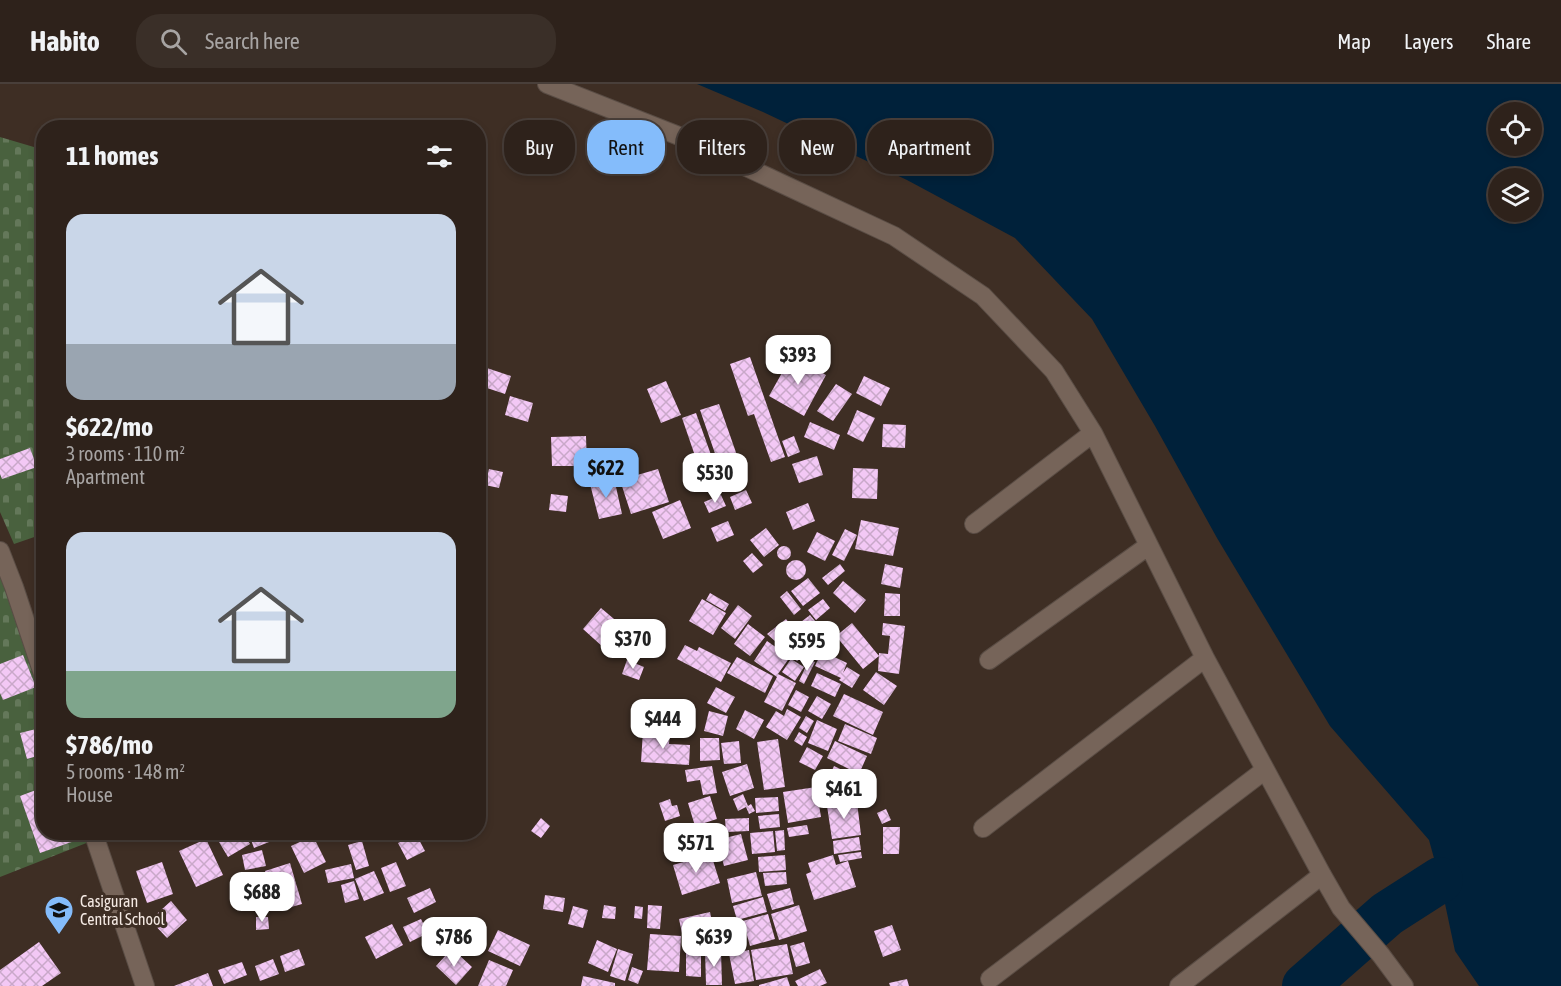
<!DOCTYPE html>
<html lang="en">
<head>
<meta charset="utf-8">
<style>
  body { margin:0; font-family:"Asap Condensed",sans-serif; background:#3a2f28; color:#f1f3f6; height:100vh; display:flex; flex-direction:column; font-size:22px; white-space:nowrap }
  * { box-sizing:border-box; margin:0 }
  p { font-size:20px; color:#a7a4a3 }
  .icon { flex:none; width:33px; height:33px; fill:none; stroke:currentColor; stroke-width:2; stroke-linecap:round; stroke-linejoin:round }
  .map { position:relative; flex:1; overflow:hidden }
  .details { position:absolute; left:36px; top:36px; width:450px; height:720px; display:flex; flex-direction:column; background:#2e221b; border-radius:24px; box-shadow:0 3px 9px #0003,0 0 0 2px #493f3a }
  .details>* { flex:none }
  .banner { position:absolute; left:504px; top:36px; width:570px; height:54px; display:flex; gap:12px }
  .tools { position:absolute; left:1488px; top:18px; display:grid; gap:12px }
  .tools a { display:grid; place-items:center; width:54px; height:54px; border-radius:50%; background:#2e221b; box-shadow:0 3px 9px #0003,0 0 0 2px #493f3a; font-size:30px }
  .price { position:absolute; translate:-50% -51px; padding:0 14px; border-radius:12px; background:#fff; color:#222; font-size:20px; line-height:39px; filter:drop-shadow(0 2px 3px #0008) }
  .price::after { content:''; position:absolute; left:50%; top:36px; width:18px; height:14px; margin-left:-9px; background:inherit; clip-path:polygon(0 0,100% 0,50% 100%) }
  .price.on { background:#84bcfb; color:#111 }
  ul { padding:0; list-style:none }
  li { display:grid; align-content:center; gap:12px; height:318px; padding:0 30px }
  li span { display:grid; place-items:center; height:186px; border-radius:18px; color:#555 }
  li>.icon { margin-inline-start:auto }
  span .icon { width:108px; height:108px; fill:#fffc; stroke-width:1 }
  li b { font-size:26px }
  h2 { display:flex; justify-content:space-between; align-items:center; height:72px; padding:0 30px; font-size:26px }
  .pill { padding:0 21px; border-radius:24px; background:#2e221b; box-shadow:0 3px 9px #0003,0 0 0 2px #493f3a; font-size:21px; line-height:54px }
  .pill.on { background:#84bcfb; color:#111 }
  header { display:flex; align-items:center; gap:36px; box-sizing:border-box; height:84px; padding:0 30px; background:#2e221b; border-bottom:2px solid #493f3a }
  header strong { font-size:28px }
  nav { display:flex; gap:33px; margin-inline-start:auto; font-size:21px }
  .search { width:420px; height:54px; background:#3a2f28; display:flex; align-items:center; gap:15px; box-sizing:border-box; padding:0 21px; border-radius:24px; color:#a7a4a3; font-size:22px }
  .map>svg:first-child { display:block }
  .cemetery { fill:url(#cemetery-stones) }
  .water { fill:#00213a; fill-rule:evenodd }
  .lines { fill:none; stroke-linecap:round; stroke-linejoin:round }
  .river { stroke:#00213a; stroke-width:46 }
  .building { fill:url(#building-cross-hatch) }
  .minor-casing { stroke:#5a4d45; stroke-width:20 }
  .minor { stroke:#766459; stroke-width:18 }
  .labels { text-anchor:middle; stroke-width:6; stroke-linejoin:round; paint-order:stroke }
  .poi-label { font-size:16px; fill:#f5eae4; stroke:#3e2e24; text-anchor:start }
</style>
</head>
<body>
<header>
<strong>Habito</strong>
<div class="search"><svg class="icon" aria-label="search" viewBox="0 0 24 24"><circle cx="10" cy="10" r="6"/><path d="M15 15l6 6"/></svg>Search here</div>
<nav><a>Map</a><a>Layers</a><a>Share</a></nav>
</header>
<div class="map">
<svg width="1561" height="902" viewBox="0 0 1561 902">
  <defs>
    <pattern id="cemetery-stones" width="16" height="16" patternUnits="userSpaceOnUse" patternTransform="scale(1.5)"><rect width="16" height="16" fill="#49613e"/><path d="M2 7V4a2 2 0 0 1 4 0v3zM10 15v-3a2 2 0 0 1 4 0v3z" fill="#64785a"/></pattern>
    <pattern id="building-cross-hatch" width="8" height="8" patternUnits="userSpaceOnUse" patternTransform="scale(1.5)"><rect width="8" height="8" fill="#f3c8f5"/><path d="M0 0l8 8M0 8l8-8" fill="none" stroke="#c9a8c9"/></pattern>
  </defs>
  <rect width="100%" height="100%" fill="#3e2e24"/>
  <path class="cemetery" d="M0 53 44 66 43 450 14 460 0 428Z
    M0 487 11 518 43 619 44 748 87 749 89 758 0 793Z"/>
  <path class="water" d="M697 0H1561V902H1479L1455 867 1440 796 1429 756 1330 642 1217 454 1155 342 1092 235 1015 154 907 96 763 28ZM1498 28H1532V62H1498ZM1498 94H1532V128H1498Z"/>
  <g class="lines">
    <path class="river" d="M1305 902 1387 830 1440 796"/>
  </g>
  <path class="building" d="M792 271 826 291 804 332 769 312Z
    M750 273 785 373 771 378 754 330 748 332 730 280Z
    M478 281 511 292 505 310 478 301Z
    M864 292 890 304 881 322 856 309Z
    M666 297 681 331 661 339 647 305Z
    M836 300 852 310 833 337 817 327Z
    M510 312 533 319 528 338 505 331Z
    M719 320 739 377 720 384 700 326Z
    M857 326 875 334 863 358 847 350Z
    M696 329 720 396 705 401 682 334Z
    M810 338 840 351 834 366 804 353Z
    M883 340 906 341 905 364 882 363Z
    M586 352 587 382H552L551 353Z
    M794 352 800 368 788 373 782 357Z
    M30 364 37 383 2 395 0 390V375Z
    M817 372 823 391 799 399 792 380Z
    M853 384 878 385 877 415 852 414Z
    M489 385 503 388 499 404 485 401Z
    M658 385 669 418 631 430 620 396Z
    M614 394 622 430 599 435 590 400Z
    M746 406 752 419 735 426 730 413Z
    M551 410 568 412 566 428 549 426Z
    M721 411 726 422 709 429 704 418Z
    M680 416 691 444 663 455 652 428Z
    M808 419 815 437 793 446 786 428Z
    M861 436 899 444 893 472 855 465Z
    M728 437 734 451 717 458 711 444Z
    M766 444 779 461 764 473 750 456Z
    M845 445 857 451 844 477 832 471Z
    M817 448 835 457 825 477 807 468Z
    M777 469a7 7 0 1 1 14 0a7 7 0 1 1-14 0Z
    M752 469 763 481 753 489 743 477Z
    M786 486a10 10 0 1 1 20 0a10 10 0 1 1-20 0Z
    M840 480 845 487 828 501 822 494Z
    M885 480 903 484 900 504 881 500Z
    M808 494 820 509 803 522 791 507Z
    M843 497 866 516 855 529 833 509Z
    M787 507 801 525 794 531 780 513Z
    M710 509 729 520 725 527 706 516Z
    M885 509 900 510V532H884Z
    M702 515 726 529 713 551 689 537Z
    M823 515 830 524 816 536 808 526Z
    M738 521 752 532 735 555 721 544Z
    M601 524 633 551 614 573 583 545Z
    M810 531 825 549 813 560 797 541Z
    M786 535 811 567 797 577 767 550Z
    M852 539 879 572 863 585 836 552Z
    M883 539 905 542 899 590 878 587 879 569 888 570 890 552 882 551Z
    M748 540 765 553 750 572 734 560Z
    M767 557 790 573 778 590 796 599 782 627 764 618 777 593 754 577Z
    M685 561 697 567 699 563 731 579 721 598 677 575Z
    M822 567 847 579 843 589 847 583 860 591 852 604 839 596 841 594 815 582Z
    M23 571 36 603 3 616 0 609V580Z
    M737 573 773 592 765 609 727 589Z
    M791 575 804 583 795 597 782 588Z
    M627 576 644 583 639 596 622 590Z
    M809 576 815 578 804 600 799 597Z
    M876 588 897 602 884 621 863 606Z
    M817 589 841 600 835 613 811 602Z
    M716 603 735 613 726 629 707 619Z
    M796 606 809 613 801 628 788 621Z
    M844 610 883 628 873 651 833 632Z
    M817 612 831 620 822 635 808 627Z
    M669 617 682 621 674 645 661 641Z
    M787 625 801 633 787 656 766 643 776 627 784 632Z
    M745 626 764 636 754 655 736 645Z
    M709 627 728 632 723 652 704 647Z
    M806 632 814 637 807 649 799 644Z
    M817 636 837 645 828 667 808 659Z
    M845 640 877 654 871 670 838 657Z
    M44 643V670L27 675 20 649Z
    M643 647 670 649 669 660 690 661 689 681 641 678Z
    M799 648 807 653 802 662 794 657Z
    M700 654H719L720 676 700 677Z
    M778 655 785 703 764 706 757 658Z
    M739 657 741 679 724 680 721 659Z
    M835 657 867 672 859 690 827 674Z
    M807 663 823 672 815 686 799 678Z
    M747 680 754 704 730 712 722 688Z
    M712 682 717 709 703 711 700 696 687 698 685 686Z
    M834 682 859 694 852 707 828 695Z
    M44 703V748H84L86 753 40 769 20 712Z
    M816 703 821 733 788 739 783 708Z
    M743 710 748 722 751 720 755 727 749 730 746 723 738 727 733 715Z
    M710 712 717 735 695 742 688 719Z
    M778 713 779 727 756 729 755 714Z
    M670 715 672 722 677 721 680 732 665 737 659 719Z
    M857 718 861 751 832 755 827 722Z
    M886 725 891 736 882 740 877 729Z
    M779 730 780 743 760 745 758 732Z
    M541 734 550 742 541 754 531 747Z
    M749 734V747L726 748 725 735Z
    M807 741 809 750 789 753 787 744Z
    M883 743H900L899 770H883Z
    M784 746 785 766 777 767 775 747Z
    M773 747 775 768 752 770 750 749Z
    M213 748H243L250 760 228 773Z
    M248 748H271L274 756 254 764Z
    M416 750 425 767 407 776 398 759Z
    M741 750 748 776 724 782 717 756Z
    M313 752 326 778 304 789 291 762Z
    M859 753 861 766 834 770 833 757Z
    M206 755 223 791 196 803 179 767Z
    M362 757 369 782 356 786 348 761Z
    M262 766 266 782 245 786 242 771Z
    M861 768 862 774 840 778 838 771Z
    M711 770 720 799 682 811 673 781Z
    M785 771 786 786 759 788 758 773Z
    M833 771 836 781 848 777 856 803 814 816 806 790 811 788 808 779Z
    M162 778 173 810 147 819 136 787Z
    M396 778 406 802 390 808 381 784Z
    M290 779 302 820 277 827 265 787Z
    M351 780 354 794 328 799 325 786Z
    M374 787 384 809 364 817 355 795Z
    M756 788 762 812 732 819 727 795Z
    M786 788 787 800 765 802 763 789Z
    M354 797 359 815 345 819 341 801Z
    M430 804 436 818 414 829 407 814Z
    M790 804 794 820 772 826 767 810Z
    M545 811 565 814 563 828 543 825Z
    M763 813 767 828 737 836 733 822Z
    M171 817 187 836 167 854 150 836Z
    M604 821 616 823 615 835 602 834Z
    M648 821 662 822 660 845 647 844Z
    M799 821 807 847 779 856 771 830Z
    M573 822 588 826 583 844 568 840Z
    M635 822 643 823 642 835 634 834Z
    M710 828 714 847 683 854 679 835Z
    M768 830 775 855 750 862 743 837Z
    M256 833H268L269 845 256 846Z
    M421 835 428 849 410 858 403 843Z
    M392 840 403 861 376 875 365 853Z
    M892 841 901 866 883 873 874 847Z
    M737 842 741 854 731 858 726 846Z
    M498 846 530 861 520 882 488 867Z
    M650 850 681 852 679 888 647 886Z
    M597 856 617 865 608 888 588 879Z
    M39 858 61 889 42 902H0V886Z
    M804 858 810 879 796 883 790 862Z
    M787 860 793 890 756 896 751 866Z
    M299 865 305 881 285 888 280 872Z
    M618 865 633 870 625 897 610 892Z
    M705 866H721L722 901H706Z
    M749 866 754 897 735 900 729 870Z
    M686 867 701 868V893L686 892Z
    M458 870 472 883 456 901 436 882 446 871 452 877Z
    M273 875 279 890 260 897 255 882Z
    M489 876 513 886 506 902H478Z
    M242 878 247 891 224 900 218 886Z
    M632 883 643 887 638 900 628 896Z
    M820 885 827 899 820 902H798L795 897Z
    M208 889 213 902H174Z
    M583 892 615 899V902H581Z
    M787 893 790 902H759V901Z
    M907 895 909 902H890L889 899Z"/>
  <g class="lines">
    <g class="minor-casing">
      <path id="minor" d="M547 0 684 54 894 152 983 212 1054 287 1093 349 1205 574 1322 791 1341 824 1381 871 1404 902
        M974 440 1093 349
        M0 467 14 503 44 593
        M989 576 1148 462
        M983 744 1205 574
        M93 748 145 902
        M990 895 1265 686
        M1179 902 1322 791"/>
    </g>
    <use href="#minor" class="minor"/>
  </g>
  <defs>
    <g id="school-pin" transform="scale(1.5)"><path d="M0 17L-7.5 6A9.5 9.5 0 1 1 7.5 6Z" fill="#84bcfb" stroke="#3e2e24"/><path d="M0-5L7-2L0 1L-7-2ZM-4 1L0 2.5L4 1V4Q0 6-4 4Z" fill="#111"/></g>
  </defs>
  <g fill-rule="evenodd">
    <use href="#school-pin" x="59" y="826"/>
  </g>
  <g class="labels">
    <g class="poi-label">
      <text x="80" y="823">Casiguran<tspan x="80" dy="18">Central School</tspan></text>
    </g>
  </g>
</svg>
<div class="tools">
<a><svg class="icon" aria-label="locate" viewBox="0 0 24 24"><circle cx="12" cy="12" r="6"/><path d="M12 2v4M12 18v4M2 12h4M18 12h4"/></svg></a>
<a><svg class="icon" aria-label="layers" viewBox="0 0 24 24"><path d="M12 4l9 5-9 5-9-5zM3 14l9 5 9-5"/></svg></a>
</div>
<b class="price" style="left:798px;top:302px">$393</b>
<b class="price on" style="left:606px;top:415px">$622</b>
<b class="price" style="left:715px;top:420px">$530</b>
<b class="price" style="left:633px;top:586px">$370</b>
<b class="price" style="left:807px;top:588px">$595</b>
<b class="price" style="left:663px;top:666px">$444</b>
<b class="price" style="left:844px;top:736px">$461</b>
<b class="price" style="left:696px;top:790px">$571</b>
<b class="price" style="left:262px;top:839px">$688</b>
<b class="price" style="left:454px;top:884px">$786</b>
<b class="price" style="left:714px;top:884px">$639</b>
<div class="banner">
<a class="pill">Buy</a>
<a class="pill on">Rent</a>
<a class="pill">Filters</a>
<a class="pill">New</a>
<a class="pill">Apartment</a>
</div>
<section class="details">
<h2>11 homes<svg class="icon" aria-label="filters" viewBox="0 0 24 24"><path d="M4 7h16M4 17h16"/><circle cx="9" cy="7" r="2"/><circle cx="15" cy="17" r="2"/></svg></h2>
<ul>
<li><span style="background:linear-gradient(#c9d6e8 70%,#9aa5b1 0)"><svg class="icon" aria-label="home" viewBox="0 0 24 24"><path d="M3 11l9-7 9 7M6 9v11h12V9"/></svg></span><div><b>$622/mo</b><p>3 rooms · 110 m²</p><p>Apartment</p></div></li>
<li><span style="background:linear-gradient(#c9d6e8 75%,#7fa58c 0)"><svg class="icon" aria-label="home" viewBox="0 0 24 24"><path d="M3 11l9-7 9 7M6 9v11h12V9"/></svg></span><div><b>$786/mo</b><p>5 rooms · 148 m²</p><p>House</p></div></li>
</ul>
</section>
</div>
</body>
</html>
